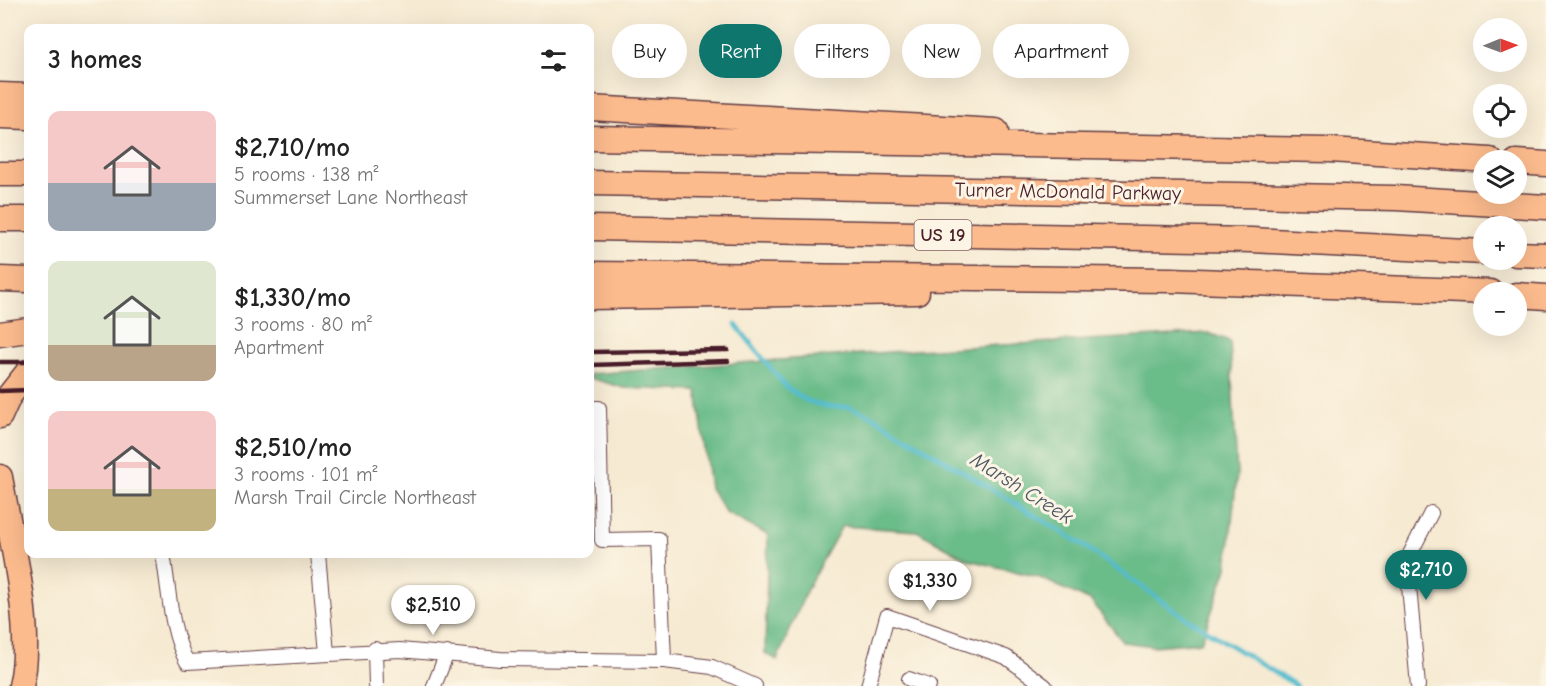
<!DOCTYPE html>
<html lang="en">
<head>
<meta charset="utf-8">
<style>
  body { margin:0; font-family:"Comic Neue",sans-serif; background:#f2f2f2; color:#222; height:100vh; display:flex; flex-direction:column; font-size:22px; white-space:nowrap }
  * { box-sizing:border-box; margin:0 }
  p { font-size:20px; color:#767676 }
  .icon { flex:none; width:33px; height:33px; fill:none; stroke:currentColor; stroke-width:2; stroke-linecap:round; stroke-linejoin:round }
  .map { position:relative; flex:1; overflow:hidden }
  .drawer { position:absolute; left:24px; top:24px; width:570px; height:534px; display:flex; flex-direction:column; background:#fff; border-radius:12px; box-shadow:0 6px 24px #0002 }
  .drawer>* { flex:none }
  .hud { position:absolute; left:612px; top:24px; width:570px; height:54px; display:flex; gap:12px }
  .needle { width:39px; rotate:89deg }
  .fabs { position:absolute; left:1473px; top:18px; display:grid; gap:12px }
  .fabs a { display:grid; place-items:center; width:54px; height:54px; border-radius:50%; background:#fff; box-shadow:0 6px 24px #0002; font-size:30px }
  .price { position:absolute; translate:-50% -51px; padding:0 14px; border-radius:21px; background:#fff; color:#222; font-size:20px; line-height:39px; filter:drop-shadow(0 2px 3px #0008) }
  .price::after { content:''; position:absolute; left:50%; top:36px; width:18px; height:14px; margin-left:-9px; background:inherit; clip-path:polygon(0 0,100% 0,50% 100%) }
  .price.active { background:#0f766e; color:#fff }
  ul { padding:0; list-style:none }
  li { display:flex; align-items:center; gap:18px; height:150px; padding:0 24px }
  li span { display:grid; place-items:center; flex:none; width:168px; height:120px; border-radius:12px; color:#555 }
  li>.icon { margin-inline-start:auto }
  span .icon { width:72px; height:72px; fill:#fffc; stroke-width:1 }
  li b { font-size:26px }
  h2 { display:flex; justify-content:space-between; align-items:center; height:72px; padding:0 24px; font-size:26px }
  .tag { padding:0 21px; border-radius:27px; background:#fff; box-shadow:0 6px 24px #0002; font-size:21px; line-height:54px }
  .tag.active { background:#0f766e; color:#fff }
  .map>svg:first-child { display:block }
  .forest { fill:#6bbc89; stroke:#5a6e5a; stroke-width:1.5 }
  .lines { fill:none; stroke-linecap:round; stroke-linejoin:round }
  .stream { stroke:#52bcce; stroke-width:4.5 }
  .street-casing { stroke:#643d44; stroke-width:16 }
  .highway-casing { stroke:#643d44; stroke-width:27 }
  .street { stroke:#fff; stroke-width:14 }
  .highway { stroke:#fbbb8d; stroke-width:24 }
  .rail { stroke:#4a1f2b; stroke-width:4.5 }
  .labels { text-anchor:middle; stroke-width:6; stroke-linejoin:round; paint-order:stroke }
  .shield { fill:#fcf5e5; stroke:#7f5f63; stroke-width:1.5 }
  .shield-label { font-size:18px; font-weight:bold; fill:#4a1f2b }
  .street-label { font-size:20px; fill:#4a1f2b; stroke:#fcf5e5 }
  .water-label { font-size:21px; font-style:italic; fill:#4d5664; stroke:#fcf5e5 }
</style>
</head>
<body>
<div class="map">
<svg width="1546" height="686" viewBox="0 0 1546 686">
  <rect width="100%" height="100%" fill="#fcf5e5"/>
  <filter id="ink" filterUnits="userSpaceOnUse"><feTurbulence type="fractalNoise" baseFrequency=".0167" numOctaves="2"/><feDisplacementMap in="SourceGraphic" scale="12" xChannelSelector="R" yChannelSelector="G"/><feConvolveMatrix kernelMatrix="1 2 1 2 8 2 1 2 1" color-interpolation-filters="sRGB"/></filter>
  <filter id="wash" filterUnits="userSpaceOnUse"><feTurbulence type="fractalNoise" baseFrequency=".008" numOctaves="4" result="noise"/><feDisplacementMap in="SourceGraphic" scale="24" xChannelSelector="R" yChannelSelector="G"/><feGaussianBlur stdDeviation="1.35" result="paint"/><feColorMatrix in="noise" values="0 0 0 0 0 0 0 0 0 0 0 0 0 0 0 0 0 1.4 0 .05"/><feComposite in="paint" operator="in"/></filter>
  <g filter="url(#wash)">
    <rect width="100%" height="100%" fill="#f6ead2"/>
    <path class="forest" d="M1208 333 1230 341 1237 474 1227 568 1201 642 1153 646 1123 642 1091 601 1038 577 969 560 917 531 842 526 808 587 777 660 765 653 768 535 726 513 710 488 697 391 624 388 590 378V374L917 350Z"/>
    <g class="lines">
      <path class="stream" d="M736 325 786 387 805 400 827 407H850L872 416 1080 543 1183 616 1297 686"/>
    </g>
  </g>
  <g filter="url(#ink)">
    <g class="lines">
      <g class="street-casing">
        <path id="street" d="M590 408H599L602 540 659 539 664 661
          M163 554C169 588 170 631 187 662L400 650 500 659 664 661 712 667 755 686
          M318 554 327 653
          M375 649 376 686
          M909 679 929 686
          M434 686 447 653
          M868 686 887 616 1006 657 1045 686
          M1418 686 1408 575 1410 554 1431 513"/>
      </g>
      <g class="highway-casing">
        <path id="highway" d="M0 95 28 96
          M590 108 996 131
          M0 116 28 117
          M590 138 1330 150 1490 160
          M1516 162 1546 164
          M0 174H28
          M590 183 1396 198 1546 207
          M0 219H28
          M590 228 1252 240 1484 252
          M1516 254 1546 255
          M590 274 1170 280 1490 292
          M0 279 28 280
          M1516 295 1546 297
          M590 297 917 292
          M0 334 28 330
          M0 416 9 396 28 372
          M0 477C10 535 35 630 21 686"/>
      </g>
      <use href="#street" class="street"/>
      <use href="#highway" class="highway"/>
      <path class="rail" d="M590 352 728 350
        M0 362H28
        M590 365 728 361
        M0 391 28 390"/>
    </g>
  </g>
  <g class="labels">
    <rect class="shield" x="914.5" y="220" width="57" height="30" rx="4.5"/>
    <g class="shield-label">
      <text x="943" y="241">US 19</text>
    </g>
    <g class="street-label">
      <text transform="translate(1068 191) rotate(1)" y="7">Turner McDonald Parkway</text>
    </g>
    <g class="water-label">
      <text transform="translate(1022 488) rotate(32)" y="7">Marsh Creek</text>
    </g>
  </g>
</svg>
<div class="fabs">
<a><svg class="needle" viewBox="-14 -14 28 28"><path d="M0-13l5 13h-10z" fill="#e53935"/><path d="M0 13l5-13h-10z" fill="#767676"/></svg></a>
<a><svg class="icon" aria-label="locate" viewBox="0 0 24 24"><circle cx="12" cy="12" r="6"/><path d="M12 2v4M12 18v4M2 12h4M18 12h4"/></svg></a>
<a><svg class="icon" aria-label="layers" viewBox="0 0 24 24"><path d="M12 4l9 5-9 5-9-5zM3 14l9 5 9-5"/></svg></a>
<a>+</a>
<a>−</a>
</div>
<b class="price active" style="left:1426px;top:601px">$2,710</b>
<b class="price" style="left:930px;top:612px">$1,330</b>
<b class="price" style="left:433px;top:636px">$2,510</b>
<div class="hud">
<a class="tag">Buy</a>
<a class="tag active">Rent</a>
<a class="tag">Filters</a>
<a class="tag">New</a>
<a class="tag">Apartment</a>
</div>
<section class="drawer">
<h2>3 homes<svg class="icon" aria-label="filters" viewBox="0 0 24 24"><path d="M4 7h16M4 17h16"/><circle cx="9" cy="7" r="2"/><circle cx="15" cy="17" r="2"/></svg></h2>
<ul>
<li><span style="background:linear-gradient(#f6c9c9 60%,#9aa5b1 0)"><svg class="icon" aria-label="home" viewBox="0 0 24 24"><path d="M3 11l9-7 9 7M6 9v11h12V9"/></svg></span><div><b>$2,710/mo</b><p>5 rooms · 138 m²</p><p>Summerset Lane Northeast</p></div></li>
<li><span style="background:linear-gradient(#dfe7d0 70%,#b9a48a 0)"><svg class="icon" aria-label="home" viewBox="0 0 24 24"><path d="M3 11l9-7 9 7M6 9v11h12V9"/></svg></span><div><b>$1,330/mo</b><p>3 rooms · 80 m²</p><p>Apartment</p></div></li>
<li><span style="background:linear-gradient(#f6c9c9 65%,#c2b280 0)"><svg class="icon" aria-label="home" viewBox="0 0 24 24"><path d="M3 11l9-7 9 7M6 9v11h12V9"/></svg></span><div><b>$2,510/mo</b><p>3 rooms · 101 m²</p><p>Marsh Trail Circle Northeast</p></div></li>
</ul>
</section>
</div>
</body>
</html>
